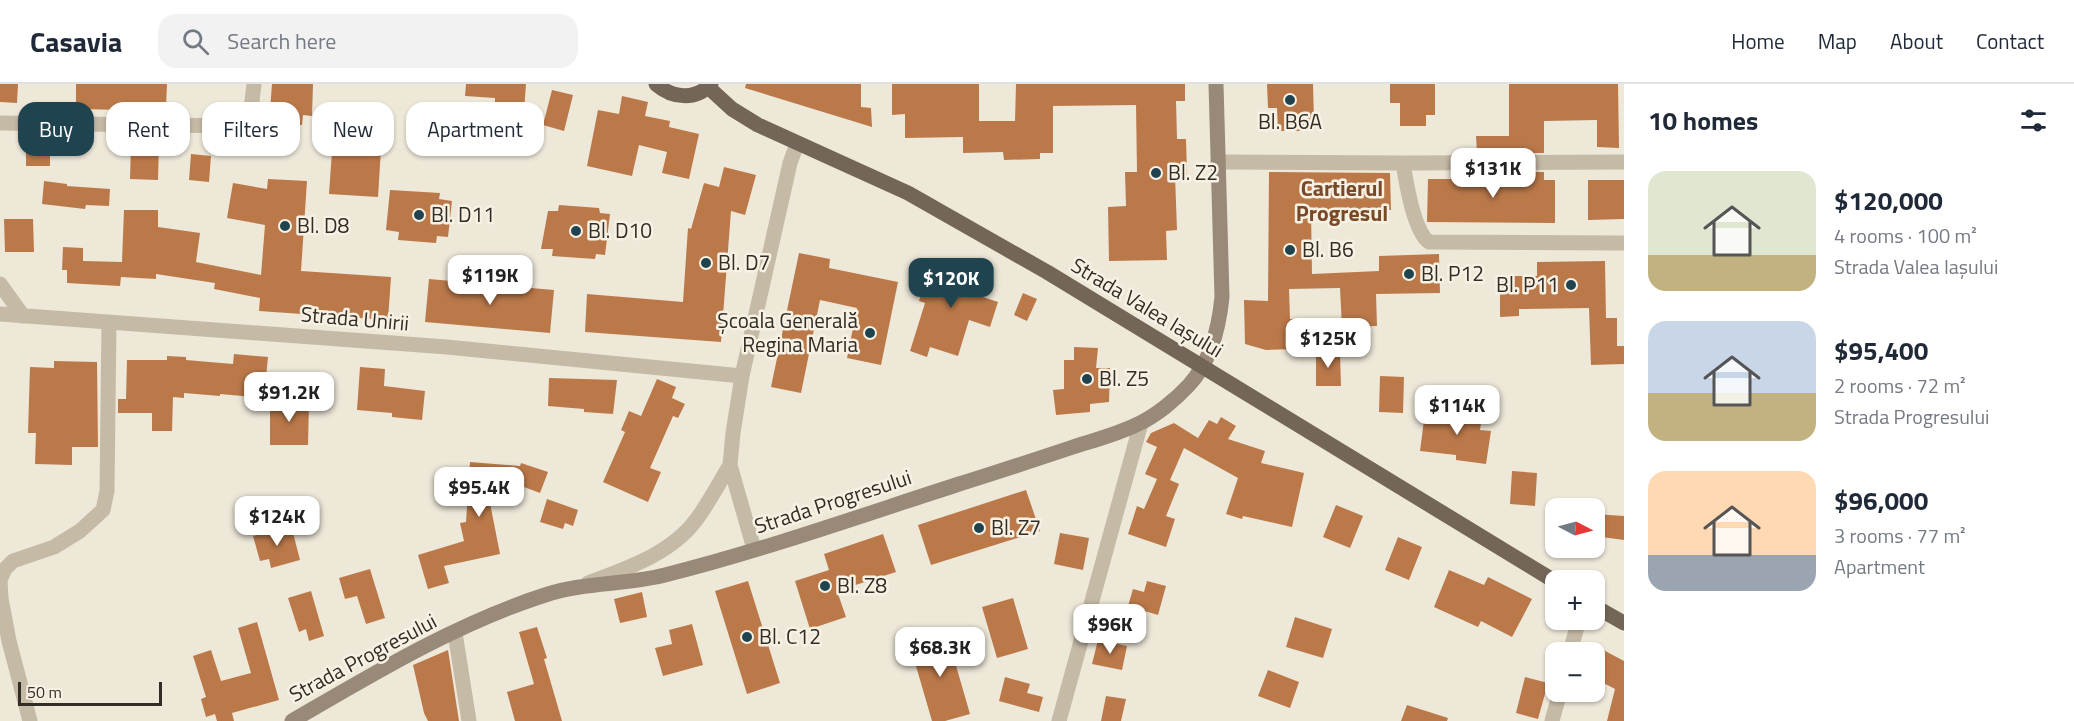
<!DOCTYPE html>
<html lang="en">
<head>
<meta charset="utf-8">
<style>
  body { margin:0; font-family:"Titillium Web",sans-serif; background:#f2f2f3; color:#1f2937; height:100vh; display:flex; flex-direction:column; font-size:22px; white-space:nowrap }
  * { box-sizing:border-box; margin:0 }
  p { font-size:20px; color:#747a83 }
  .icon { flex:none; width:33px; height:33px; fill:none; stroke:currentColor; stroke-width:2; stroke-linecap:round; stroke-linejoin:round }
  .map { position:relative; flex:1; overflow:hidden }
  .drawer { display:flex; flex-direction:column; background:#fff; width:450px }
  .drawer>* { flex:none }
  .hud { position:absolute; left:18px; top:18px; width:570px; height:54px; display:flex; gap:12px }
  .needle { width:39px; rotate:96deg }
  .tools { position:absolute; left:1545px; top:414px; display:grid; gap:12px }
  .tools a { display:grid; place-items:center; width:60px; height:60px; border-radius:12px; background:#fff; box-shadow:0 2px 4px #0004; font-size:30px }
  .scale { position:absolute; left:18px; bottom:15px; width:144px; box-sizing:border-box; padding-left:6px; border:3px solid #322c26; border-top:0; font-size:16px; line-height:21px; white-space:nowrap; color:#322c26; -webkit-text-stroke:4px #f7f1e4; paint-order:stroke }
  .price { position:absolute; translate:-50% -51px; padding:0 14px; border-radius:12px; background:#fff; color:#222; font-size:20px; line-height:39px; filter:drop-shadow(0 2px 3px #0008) }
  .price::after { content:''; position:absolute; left:50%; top:36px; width:18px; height:14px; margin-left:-9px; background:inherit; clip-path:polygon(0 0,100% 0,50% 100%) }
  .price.on { background:#20444f; color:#fff }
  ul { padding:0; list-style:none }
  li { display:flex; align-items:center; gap:18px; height:150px; padding:0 24px }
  li span { display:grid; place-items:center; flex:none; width:168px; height:120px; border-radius:18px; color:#555 }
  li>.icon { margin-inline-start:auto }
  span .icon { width:72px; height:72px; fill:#fffc; stroke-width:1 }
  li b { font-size:26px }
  h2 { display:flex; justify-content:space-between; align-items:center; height:72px; padding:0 24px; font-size:26px }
  .pill { padding:0 21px; border-radius:18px; background:#fff; box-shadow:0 2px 4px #0004; font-size:21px; line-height:54px }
  .pill.on { background:#20444f; color:#fff }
  header { display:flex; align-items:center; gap:36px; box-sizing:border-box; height:84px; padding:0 30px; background:#fff; border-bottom:2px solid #e0e1e3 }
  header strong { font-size:28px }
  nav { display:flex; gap:33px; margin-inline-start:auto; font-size:21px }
  .search { width:420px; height:54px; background:#f2f2f3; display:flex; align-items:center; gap:15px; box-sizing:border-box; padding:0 21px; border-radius:18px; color:#747a83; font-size:22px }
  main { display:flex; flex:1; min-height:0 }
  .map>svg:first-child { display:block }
  .building { fill:#bb794a }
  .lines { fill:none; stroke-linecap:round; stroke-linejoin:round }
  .street { stroke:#c5baa6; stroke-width:15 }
  .secondary { stroke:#988978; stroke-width:15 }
  .primary { stroke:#736658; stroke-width:15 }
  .poi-dot { fill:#20444f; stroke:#f7f1e4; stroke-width:2 }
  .labels { text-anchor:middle; stroke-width:5; stroke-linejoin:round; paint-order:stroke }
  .poi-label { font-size:21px; fill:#322c26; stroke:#f7f1e4; text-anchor:start }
  .street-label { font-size:21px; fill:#322c26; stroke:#f7f1e4 }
  .neighbourhood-label { font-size:22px; font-weight:bold; fill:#794927; stroke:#f7f1e4 }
</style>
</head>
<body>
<header>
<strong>Casavia</strong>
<div class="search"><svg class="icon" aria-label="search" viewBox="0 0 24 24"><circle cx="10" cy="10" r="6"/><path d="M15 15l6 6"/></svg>Search here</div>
<nav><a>Home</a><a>Map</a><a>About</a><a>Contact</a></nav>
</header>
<main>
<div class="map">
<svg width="1624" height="637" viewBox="0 0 1624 637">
  <rect width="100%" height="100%" fill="#eee8d9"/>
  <path class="building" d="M0 0H18L17 19 0 18Z
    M76 0H167L166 24 129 23V26L76 25Z
    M272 0H313L312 32 303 31 302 41 276 40 277 27 270 26Z
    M466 0H526L524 28 495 26V14L465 12Z
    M746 0H861V23L871 24 872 43 745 4Z
    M892 0H979V37H1015L1016 0H1185V17H1176L1177 55H1186L1187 91H1175L1177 146 1166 147 1167 176 1109 177 1108 123 1126 122 1125 88H1137L1136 21 1053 22V69H1040V75L1004 76 1003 68 963 69V53L905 54V30L892 31Z
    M1267 0H1313L1314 36H1304V47H1278L1277 24H1268Z
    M1390 0H1435V31H1426V42H1400V19H1390Z
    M1509 0H1618L1619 64 1597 63V36L1544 37V69H1477L1476 52H1509Z
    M552 6 573 11 564 47 543 41Z
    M622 12 648 18 645 32 670 37 669 43 699 50 689 95 662 89 667 68 639 61 632 92 587 82 598 26 619 30Z
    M335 24 376 26 374 48 382 49 378 113 329 110Z
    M34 51 50 52V82H26V63H34Z
    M131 60H159L158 96 130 95Z
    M191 70 211 72 209 98 189 96Z
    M724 83 756 91 745 131 731 127 721 258 585 248 587 210 683 218 688 144 691 145 704 99 719 103Z
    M1269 88 1390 89 1391 126 1311 127 1312 190 1379 187V172L1439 170 1440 209 1376 210 1377 242 1342 243 1340 204 1289 205 1290 235H1297V265L1266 266 1245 260 1244 216 1268 217Z
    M1477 88H1544V96H1555V139L1427 138 1428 95H1477Z
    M268 95 307 97 301 187 391 193 388 236 259 227 260 214 214 205 215 199 156 190V195L121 193 120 202 67 199V186H62L63 163 83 164V177L122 178 124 126H158V143L200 149 196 178 261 191 265 141 227 134 233 99 267 105Z
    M1588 96H1624V135L1588 136Z
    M44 97 67 100V102L110 105 109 122 86 121 85 125 42 120Z
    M390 106 440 109 439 115 452 117 448 153 437 152 436 159 398 156 399 148 386 146Z
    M559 121 599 124 600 129 610 130 605 171 596 170 595 175 552 172 553 165H541L548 127H558Z
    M4 135H33L34 168H5Z
    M799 169 830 175 829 184 898 198 881 281 847 274 857 224 820 216 801 309 771 303Z
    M966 175 986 181 977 211 998 218 990 243 969 236 958 272 930 263 927 273 910 267 925 219 919 217 930 182 961 191Z
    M1605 177 1606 234H1617V262H1624V280L1591 281 1589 224 1519 225V232L1500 233V192H1537V178Z
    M429 195 554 206 550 249 425 238Z
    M1023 209 1037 215 1027 237 1014 231Z
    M1074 263 1098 264 1096 284H1110L1109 318 1090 320V328L1056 331 1053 306 1064 305V276H1074Z
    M1340 268 1341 302H1316V269Z
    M234 270 268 273 264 314 220 310V312L184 309V314L173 313 172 347H152V329H118V315H126L127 276H167V272L186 273V276L233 280Z
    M54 277 97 278 98 363H72V381L35 380 36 349H28L30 283 54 284Z
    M360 283 385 285 384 302 425 307 422 336 392 333V329L357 326Z
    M1380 292 1404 293 1403 329 1379 328Z
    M549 294 617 296 613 330 584 328V325L548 322Z
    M657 295 676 303 672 314 685 320 678 334 673 332 650 384 661 388 648 418 603 398 625 348 621 346 629 327 641 332Z
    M270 318H309L308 361H270Z
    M1463 324 1483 327 1480 346 1491 347 1486 380 1456 376V371L1420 367 1425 328 1462 332Z
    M1221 333 1236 342 1228 355 1265 367 1261 379 1304 389 1292 443 1243 432 1242 435 1226 430 1238 394 1184 364 1170 396 1179 400 1166 432 1175 435 1166 463 1128 450 1137 422 1144 425 1157 395 1145 390 1157 363 1146 358 1151 349 1174 339 1198 354 1209 336 1217 340Z
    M470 378 520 382 521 379 548 388 540 409 500 394 498 419H490L500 470 444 482 449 499 428 505 418 471 464 457 460 439 466 438Z
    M1512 387 1537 389 1535 422 1510 420Z
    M1026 406 1040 447 931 481 918 441Z
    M547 415 578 426 573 442 565 439 563 445 540 438Z
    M1336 421 1363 432 1350 464 1323 453Z
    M1594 430 1624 432V456L1594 452Z
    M291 441 300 476 271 484 269 475 260 477 253 452Z
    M1060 449 1089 454 1083 486 1054 480Z
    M883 450 896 488 837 507 846 533 810 545 795 497 829 486 824 470Z
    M1398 453 1422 463 1409 496 1385 486Z
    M370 485 385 534 366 540 357 512 345 515 339 494Z
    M1449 486 1484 501 1488 493 1532 515 1512 553 1481 537 1478 543 1434 523Z
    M748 497 780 599 747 610 715 507Z
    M1147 497 1166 502 1158 531 1128 522 1133 505 1144 508Z
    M311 507 324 552 309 557 306 545 299 548 288 514Z
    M642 508 647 533 620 539 614 515Z
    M1013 514 1028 565 997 574 982 523Z
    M1295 533 1332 545 1323 574 1286 563Z
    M257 538 279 616 232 629 234 637H217L215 630 206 633 201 615 206 613 193 572 211 566 221 597 251 589 238 544Z
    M692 540 703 581 663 592 655 564 672 560 669 546Z
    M537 543 547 574 544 575 562 637H515L507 608 534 600 519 548Z
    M946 547 970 630 945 637H932L909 558Z
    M1098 556 1127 562 1122 586 1092 580Z
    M1594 561 1624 577V637H1607L1615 605 1594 594Z
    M448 566 459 637H428L424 629 413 581Z
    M1268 586 1299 598 1290 624 1258 612Z
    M1005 593 1030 600 1027 609 1043 613 1039 628 999 617Z
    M1525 593 1548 599 1538 635 1516 629Z
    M1106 612 1126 615 1121 637H1101Z
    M1407 621 1448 634 1447 637H1401Z"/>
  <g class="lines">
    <path class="street" d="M0 39 239 42 248 39 250 34 254 0
      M1218 78 1403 79C1406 98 1414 148 1429 158L1624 159
      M1403 79 1624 78
      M0 200 23 232
      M0 230 447 263 742 292
      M754 465 730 381 733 349 742 292 790 79 797 60
      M588 499C625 485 671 470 696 436 709 419 719 399 730 381
      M455 549 469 637
      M1570 568 1579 536
      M30 637 9 557 1 514 0 496 5 485 13 477 54 463 80 447 103 426 107 407 109 238
      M1059 637 1141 339
      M1552 637 1560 608"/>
    <path class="secondary" d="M292 637C373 590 455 540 545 511 584 498 625 501 665 491 764 466 860 432 956 401 995 389 1034 376 1073 363 1095 356 1118 350 1138 340 1156 332 1176 315 1189 301 1211 277 1219 244 1222 213L1216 0"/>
    <path class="primary" d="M656 0C672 14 695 17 711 0
      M708 3 732 25 758 41 908 109 1047 188 1556 498
      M1594 522 1624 539"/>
  </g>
  <g class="poi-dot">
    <circle cx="1290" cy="16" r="6"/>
    <circle cx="1156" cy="89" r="6"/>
    <circle cx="419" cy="131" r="6"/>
    <circle cx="285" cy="142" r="6"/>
    <circle cx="576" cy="147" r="6"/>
    <circle cx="1290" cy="166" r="6"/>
    <circle cx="706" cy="179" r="6"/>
    <circle cx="1409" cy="190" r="6"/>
    <circle cx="1571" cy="201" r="6"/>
    <circle cx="870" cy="249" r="6"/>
    <circle cx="1087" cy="295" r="6"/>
    <circle cx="979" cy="444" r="6"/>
    <circle cx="825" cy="502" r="6"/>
    <circle cx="747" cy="553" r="6"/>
  </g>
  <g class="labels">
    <g class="poi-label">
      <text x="1290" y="45" text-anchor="middle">Bl. B6A</text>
      <text x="1168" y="96">Bl. Z2</text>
      <text x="431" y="138">Bl. D11</text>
      <text x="297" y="149">Bl. D8</text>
      <text x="588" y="154">Bl. D10</text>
      <text x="1302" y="173">Bl. B6</text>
      <text x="718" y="186">Bl. D7</text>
      <text x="1421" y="197">Bl. P12</text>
      <text x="1559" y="208" text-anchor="end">Bl. P11</text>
      <text x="858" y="244" text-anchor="end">Școala Generală<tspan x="858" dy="24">Regina Maria</tspan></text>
      <text x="1099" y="302">Bl. Z5</text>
      <text x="991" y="451">Bl. Z7</text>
      <text x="837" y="509">Bl. Z8</text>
      <text x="759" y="560">Bl. C12</text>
    </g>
    <g class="street-label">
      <text transform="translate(1147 224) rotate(31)" y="7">Strada Valea Iașului</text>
      <text transform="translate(355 235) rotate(5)" y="7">Strada Unirii</text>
      <text transform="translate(833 418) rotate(-18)" y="7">Strada Progresului</text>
      <text transform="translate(363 574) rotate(-28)" y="7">Strada Progresului</text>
    </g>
    <g class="neighbourhood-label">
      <text x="1342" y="112">Cartierul<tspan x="1342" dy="25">Progresul</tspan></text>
    </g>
  </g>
</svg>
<div class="tools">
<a><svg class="needle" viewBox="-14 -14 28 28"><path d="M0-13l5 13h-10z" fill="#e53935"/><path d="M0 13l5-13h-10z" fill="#747a83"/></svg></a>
<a>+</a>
<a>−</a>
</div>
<div class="scale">50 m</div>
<b class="price" style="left:1493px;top:115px">$131K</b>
<b class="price" style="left:490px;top:222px">$119K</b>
<b class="price on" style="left:951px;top:225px">$120K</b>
<b class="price" style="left:1328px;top:285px">$125K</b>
<b class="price" style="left:289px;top:339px">$91.2K</b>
<b class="price" style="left:1457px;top:352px">$114K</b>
<b class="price" style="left:479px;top:434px">$95.4K</b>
<b class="price" style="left:277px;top:463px">$124K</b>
<b class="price" style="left:1110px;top:571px">$96K</b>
<b class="price" style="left:940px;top:594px">$68.3K</b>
<div class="hud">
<a class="pill on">Buy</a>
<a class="pill">Rent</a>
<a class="pill">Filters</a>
<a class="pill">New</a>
<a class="pill">Apartment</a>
</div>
</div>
<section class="drawer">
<h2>10 homes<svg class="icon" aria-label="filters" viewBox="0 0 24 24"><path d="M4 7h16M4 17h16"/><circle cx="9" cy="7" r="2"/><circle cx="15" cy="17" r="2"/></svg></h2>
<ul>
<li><span style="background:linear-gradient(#dfe7d0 70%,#c2b280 0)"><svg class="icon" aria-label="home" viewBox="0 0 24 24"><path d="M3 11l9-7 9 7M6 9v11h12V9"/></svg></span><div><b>$120,000</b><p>4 rooms · 100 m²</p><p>Strada Valea Iașului</p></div></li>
<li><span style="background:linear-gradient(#c9d6e8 60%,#c2b280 0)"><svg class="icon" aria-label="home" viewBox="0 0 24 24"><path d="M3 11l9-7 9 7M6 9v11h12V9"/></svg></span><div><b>$95,400</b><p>2 rooms · 72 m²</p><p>Strada Progresului</p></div></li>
<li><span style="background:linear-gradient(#ffd9b3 70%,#9aa5b1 0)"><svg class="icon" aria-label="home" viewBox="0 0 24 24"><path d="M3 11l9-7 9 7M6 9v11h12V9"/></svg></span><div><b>$96,000</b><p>3 rooms · 77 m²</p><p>Apartment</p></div></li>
</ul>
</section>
</main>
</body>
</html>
